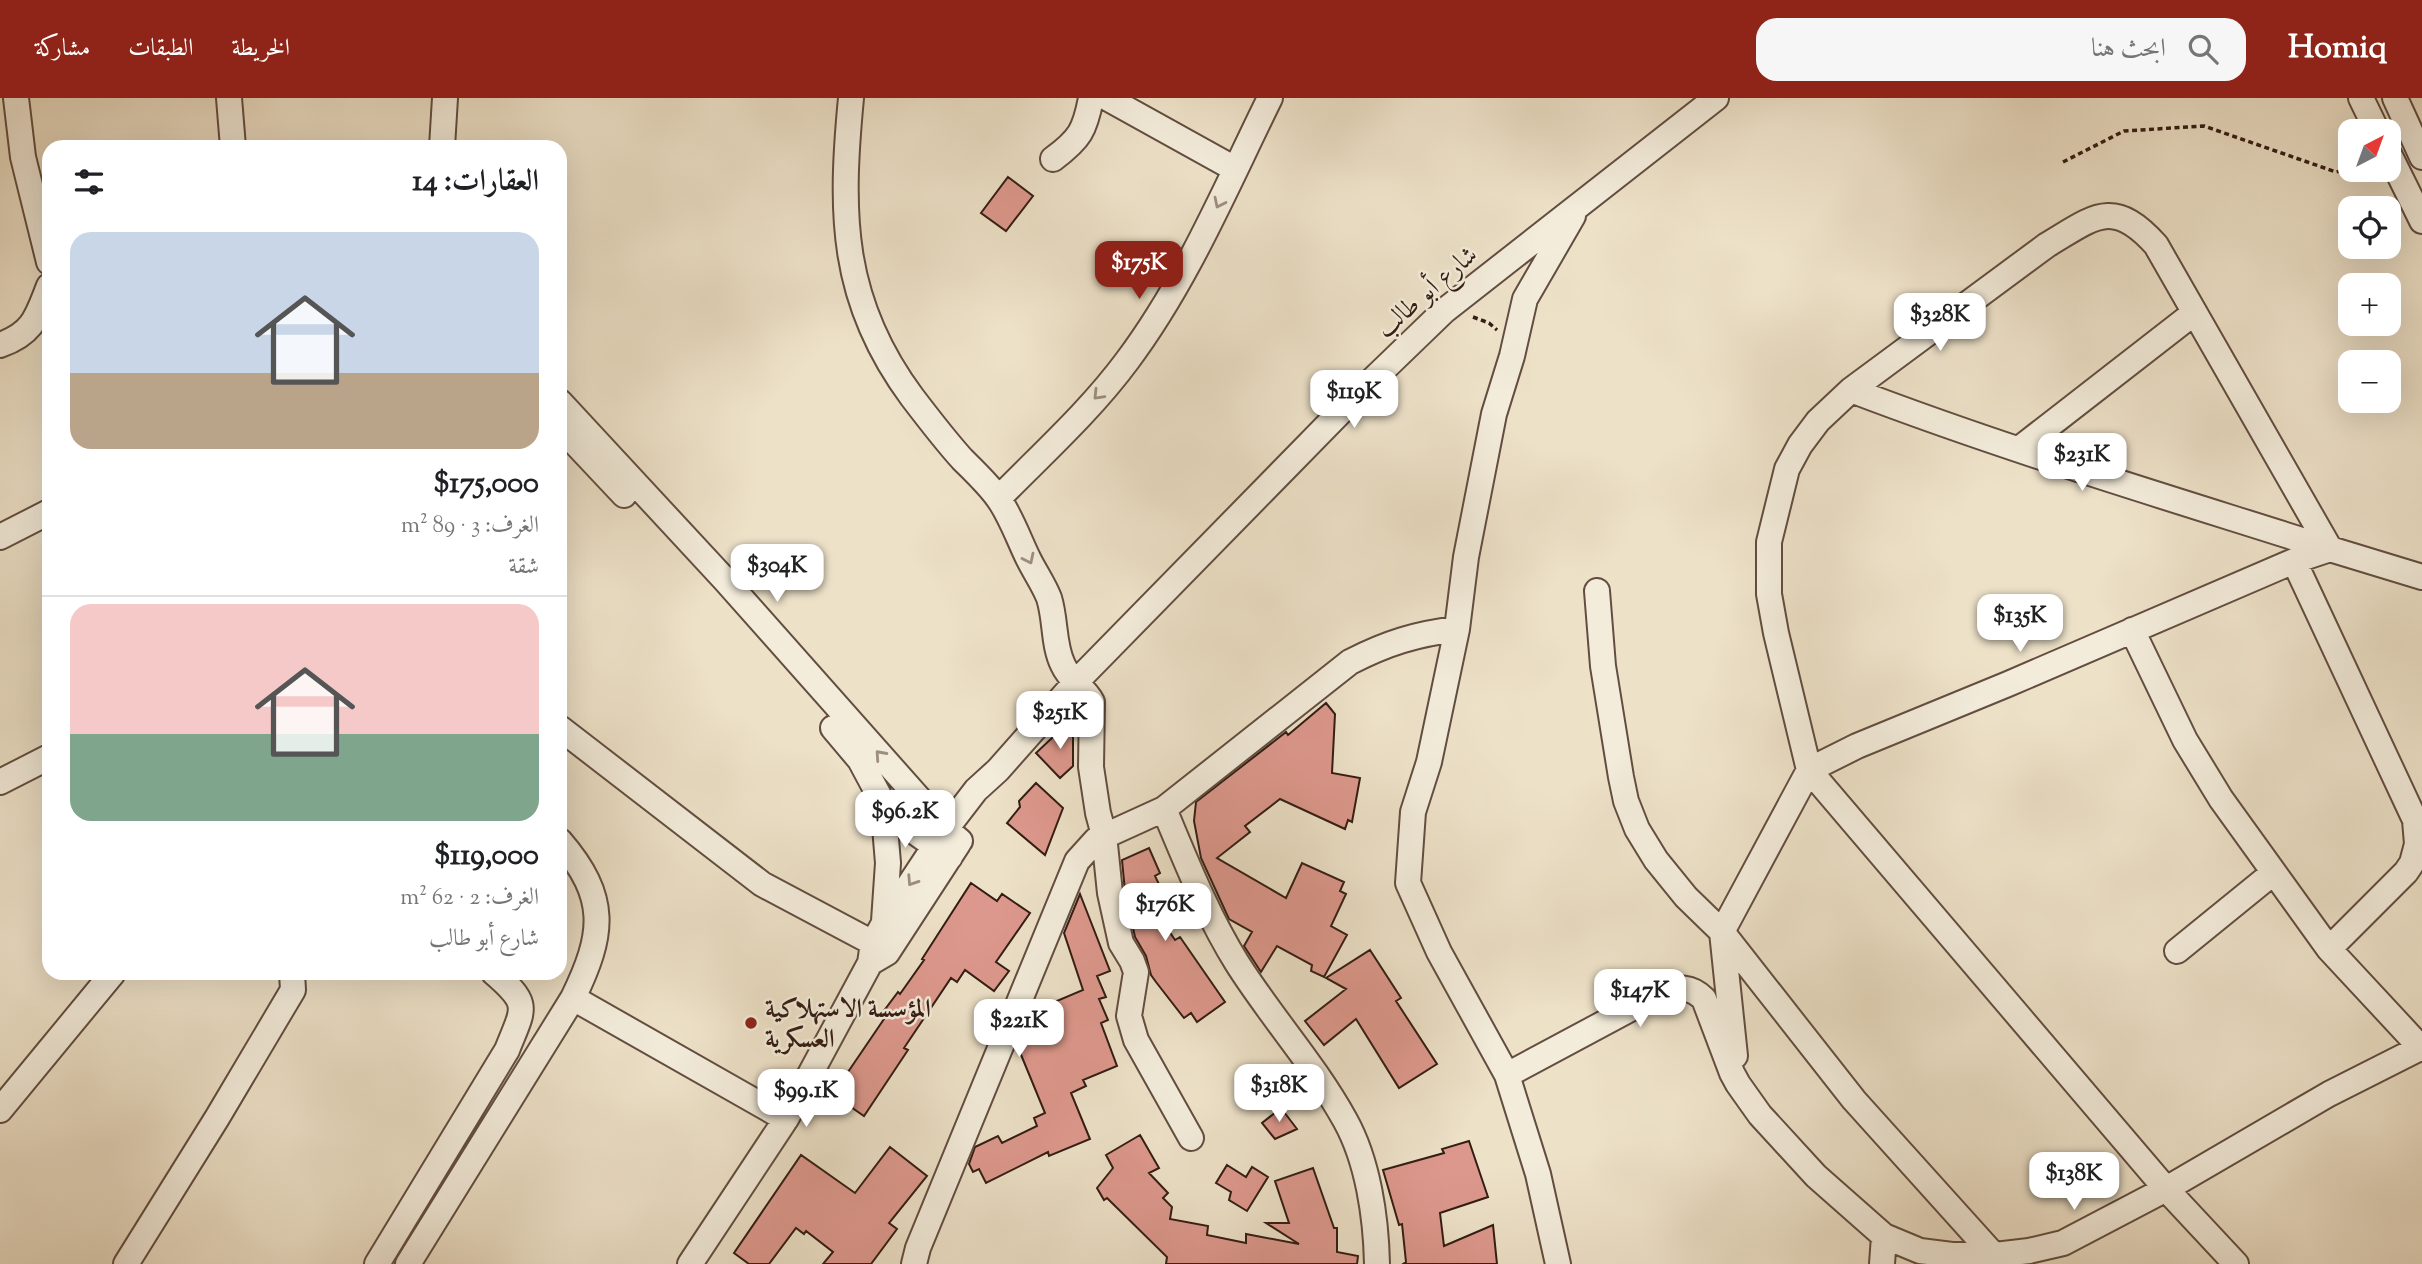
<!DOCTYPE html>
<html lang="ar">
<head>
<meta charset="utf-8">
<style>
  body { margin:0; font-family:"Sorts Mill Goudy",Amiri,serif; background:#f6f6f6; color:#202124; direction:rtl; height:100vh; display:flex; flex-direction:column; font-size:26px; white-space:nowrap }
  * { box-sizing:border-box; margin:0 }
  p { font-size:23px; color:#757577 }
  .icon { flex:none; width:38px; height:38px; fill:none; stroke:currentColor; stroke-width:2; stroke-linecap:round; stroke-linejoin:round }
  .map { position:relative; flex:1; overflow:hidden; direction:ltr }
  .sheet { position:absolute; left:42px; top:42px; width:525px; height:840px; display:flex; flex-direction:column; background:#fff; border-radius:21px; box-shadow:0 7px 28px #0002; direction:rtl }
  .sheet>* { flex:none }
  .needle { width:46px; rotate:41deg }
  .buttons { position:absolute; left:2338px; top:21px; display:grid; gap:14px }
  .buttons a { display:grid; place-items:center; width:63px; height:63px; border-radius:14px; background:#fff; box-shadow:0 7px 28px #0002; font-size:35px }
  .price { position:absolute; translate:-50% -60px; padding:0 16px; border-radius:14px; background:#fff; color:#222; font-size:23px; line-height:46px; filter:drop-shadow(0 2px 4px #0008) }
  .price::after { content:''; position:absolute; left:50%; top:42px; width:21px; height:16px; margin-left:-10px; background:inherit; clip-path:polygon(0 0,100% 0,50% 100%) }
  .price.active { background:#8f2418; color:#fff }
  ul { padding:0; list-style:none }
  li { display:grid; align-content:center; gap:14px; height:371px; padding:0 28px }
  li+li { border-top:2px solid #e0e0e0 }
  li span { display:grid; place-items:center; height:217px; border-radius:21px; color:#555 }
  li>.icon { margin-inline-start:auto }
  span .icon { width:126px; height:126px; fill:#fffc; stroke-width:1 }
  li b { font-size:30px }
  h2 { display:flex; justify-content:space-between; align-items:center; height:84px; padding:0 28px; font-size:30px }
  header { display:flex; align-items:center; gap:42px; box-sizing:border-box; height:98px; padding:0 35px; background:#8f2418; color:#fff }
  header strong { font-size:33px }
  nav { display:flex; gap:38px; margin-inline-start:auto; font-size:24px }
  .search { width:490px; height:63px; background:#f6f6f6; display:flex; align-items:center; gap:18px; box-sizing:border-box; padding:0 24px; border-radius:21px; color:#757577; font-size:26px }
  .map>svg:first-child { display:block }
  .building { fill:#dd988d; stroke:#331c13; stroke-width:2 }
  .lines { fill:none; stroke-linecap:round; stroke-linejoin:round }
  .minor-casing { stroke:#624d40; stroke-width:28 }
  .path { stroke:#331c13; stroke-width:3.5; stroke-dasharray:5 3.5; stroke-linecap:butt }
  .minor { stroke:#f3ecdb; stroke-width:24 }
  .oneway { stroke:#9d8e81 }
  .poi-dot { fill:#8f2418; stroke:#f3ecdb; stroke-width:2.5 }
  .labels { text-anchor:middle; stroke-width:5; stroke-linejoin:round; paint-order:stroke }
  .street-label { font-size:26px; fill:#331c13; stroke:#f3ecdb }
  .poi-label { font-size:26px; font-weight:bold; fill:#331c13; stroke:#f3ecdb; text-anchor:start }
</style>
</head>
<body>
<header>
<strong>Homiq</strong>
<div class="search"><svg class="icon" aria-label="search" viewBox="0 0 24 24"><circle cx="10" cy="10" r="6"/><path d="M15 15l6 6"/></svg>ابحث هنا</div>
<nav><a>الخريطة</a><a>الطبقات</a><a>مشاركة</a></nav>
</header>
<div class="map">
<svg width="2422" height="1166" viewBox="0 0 2422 1166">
  <rect width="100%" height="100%" fill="#ede1c8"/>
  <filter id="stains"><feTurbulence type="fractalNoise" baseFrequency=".00286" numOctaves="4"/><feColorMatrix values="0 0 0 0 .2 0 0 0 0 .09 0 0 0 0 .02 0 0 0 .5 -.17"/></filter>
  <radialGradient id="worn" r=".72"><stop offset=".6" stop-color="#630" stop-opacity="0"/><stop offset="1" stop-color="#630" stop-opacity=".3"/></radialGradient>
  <path class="building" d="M1008 79 1033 98 1006 133 981 115Z
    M1326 605 1335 616 1332 675 1360 680 1352 724 1348 722 1345 731 1280 701 1245 728 1250 734 1217 760 1286 800 1302 765 1344 784 1340 793 1346 796 1331 828 1347 837 1324 879 1311 873 1312 867 1277 848 1261 874 1244 848 1252 834 1229 821 1201 760 1194 723 1196 704 1286 634 1288 637Z
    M1073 620V668L1060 680 1036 655Z
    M1036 685 1063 710 1045 757 1007 725 1020 709 1019 703Z
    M1149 750 1160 775 1155 778 1165 799 1151 806 1175 842 1180 839 1225 904 1197 924 1191 915 1184 920 1156 884 1151 877 1146 858 1135 839 1125 793 1122 762Z
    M971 785 997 803 1002 796 1030 815 996 864 1009 873 994 893 965 872 957 884 951 880 904 950 908 952 864 1018 848 1007 844 1012 829 1002 884 921 880 918 898 894 900 896 924 862 922 861Z
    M1080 796 1110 873 1097 878 1106 899 1099 901 1108 922 1101 925 1117 968 1083 982 1086 988 1071 995 1090 1041 1049 1058 1048 1054 986 1085 979 1071 973 1074 969 1066 975 1049 998 1038 1002 1045 1037 1028 1034 1020 1045 1015 1017 947 1027 923 1048 914 1045 908 1083 892 1064 835Z
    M1370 852 1401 900 1396 903 1437 966 1399 990 1356 921 1324 947 1305 923 1346 891 1326 880Z
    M1281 1010 1297 1031 1275 1041 1262 1025Z
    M1140 1037 1159 1070 1149 1075 1168 1095 1163 1100 1172 1109 1170 1121 1208 1128 1207 1137 1246 1145V1136L1299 1146 1266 1125H1289L1275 1083 1313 1070 1334 1130H1337V1154L1358 1158 1357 1166H1166L1167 1159 1107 1100 1104 1102 1097 1090 1113 1070 1106 1057Z
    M1469 1043 1488 1099 1440 1115 1444 1148 1493 1127 1497 1166H1403L1406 1164 1402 1126 1399 1127 1383 1072 1444 1055 1442 1051Z
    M890 1049 927 1078 889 1125 897 1131 871 1166H823L833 1154 806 1133 804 1136 796 1130 769 1166H749L734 1155 801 1057 855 1095Z
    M1227 1067 1246 1079 1252 1069 1268 1079 1247 1113 1229 1102 1231 1094 1216 1085Z"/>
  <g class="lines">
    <g class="minor-casing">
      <path id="minor" d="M16 0 23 59 49 164
        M229 0 233 49
        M851 0C840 115 840 202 912 299 928 320 944 341 962 361 974 373 988 386 998 400 1011 418 1019 442 1029 462 1035 474 1044 487 1049 500 1056 522 1053 547 1063 567 1070 583 1085 590 1092 604L1091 669 1098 715 1104 737 1110 795 1121 845 1132 863 1136 874 1129 918 1136 942 1191 1040
        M1107 0 1235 71
        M2361 0 2377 33
        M2395 0 2422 59
        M442 49 445 0
        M2389 56 2422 123
        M1053 61C1080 41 1085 32 1091 0
        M0 247C34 235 37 218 49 188
        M1851 292C2008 352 2170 400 2330 451
        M560 304 725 482 946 731 960 743
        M560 329 624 397
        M2019 351 2194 215
        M999 400C1042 356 1090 313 1127 263 1187 183 1226 89 1270 0
        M0 439 49 414
        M2294 463 2415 722 2417 746 2412 765 2406 774 2329 851
        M1597 493 1603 568 1621 679 1626 703 1637 731 1656 762 1686 799 1722 834 1854 1002 2000 1164
        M2132 532 2185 642 2221 701 2329 851 2422 951
        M560 630 762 786 873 845
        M833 630 860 662 883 705 909 730 950 759
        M0 684 49 659
        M883 705 888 765 884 823
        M1164 711C1186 763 1207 817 1237 865 1271 919 1314 966 1345 1022 1368 1063 1376 1119 1377 1166
        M2177 853 2273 775
        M870 865 887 855 958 746
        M573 900 786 1021
        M1735 958 1722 834 1809 672 1857 648 2008 586 2294 463 2330 451 2422 479
        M1507 977 1662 894C1679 889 1691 888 1704 901L1732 975 1738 986 1760 1017 1816 1078 1884 1138 1920 1153 1952 1157H1995L2029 1153 2063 1145 2166 1091 2329 996 2422 949
        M0 1012 113 875
        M126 1166 217 1020 293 892 292 875
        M377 1166 507 952C524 909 531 907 494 875
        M408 1166 573 900C604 836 609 800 560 743
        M690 1166 786 1021 870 865 873 845 884 825 946 731 976 692 998 672 1075 585 1358 296 1444 213 1716 0
        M914 1166 918 1150 1077 763 1096 742 1164 711 1350 564C1387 545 1416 536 1457 531
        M1558 1166 1538 1076 1507 977 1439 854 1408 785 1413 714 1429 664 1457 531 1466 459 1494 316 1512 258 1525 201 1573 118
        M1882 1166 1884 1138
        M2236 1166 2166 1091 1809 672 1776 535 1769 496V444L1787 371 1800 347 1818 323 1851 292 2047 147C2094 119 2113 99 2156 147L2330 451"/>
    </g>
    <path class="path" d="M2063 64 2124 33 2204 28 2336 74 2350 71
      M1473 219 1489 225 1497 232"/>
    <use href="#minor" class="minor"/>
  </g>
  <defs><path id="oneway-chevron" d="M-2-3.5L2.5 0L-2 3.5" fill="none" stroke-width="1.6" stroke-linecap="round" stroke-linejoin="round" transform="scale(1.75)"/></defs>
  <g class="oneway">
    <use href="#oneway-chevron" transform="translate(1219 105) rotate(116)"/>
    <use href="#oneway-chevron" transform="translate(1098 297) rotate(134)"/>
    <use href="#oneway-chevron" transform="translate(1029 461) rotate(64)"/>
    <use href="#oneway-chevron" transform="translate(880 657) rotate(-132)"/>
    <use href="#oneway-chevron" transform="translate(912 783) rotate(123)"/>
  </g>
  <circle class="poi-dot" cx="751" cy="925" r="7"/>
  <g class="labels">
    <g class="street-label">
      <text transform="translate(1426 193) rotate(-41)" y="9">شارع أبو طالب</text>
    </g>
    <g class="poi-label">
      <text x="765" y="919">المؤسسة الاستهلاكية<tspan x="765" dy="30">العسكرية</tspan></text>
    </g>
  </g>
  <rect width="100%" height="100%" filter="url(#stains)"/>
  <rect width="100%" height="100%" fill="url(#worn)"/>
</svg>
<div class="buttons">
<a><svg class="needle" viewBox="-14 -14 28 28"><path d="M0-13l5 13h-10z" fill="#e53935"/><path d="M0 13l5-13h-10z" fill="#757577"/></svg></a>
<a><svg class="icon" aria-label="locate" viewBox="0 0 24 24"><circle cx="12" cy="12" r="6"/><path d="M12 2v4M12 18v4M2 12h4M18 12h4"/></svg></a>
<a>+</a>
<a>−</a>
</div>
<b class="price active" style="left:1139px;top:203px">$175K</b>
<b class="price" style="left:1940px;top:255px">$328K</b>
<b class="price" style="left:1354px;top:332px">$119K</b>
<b class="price" style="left:2082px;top:395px">$231K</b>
<b class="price" style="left:777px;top:506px">$304K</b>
<b class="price" style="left:2020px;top:556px">$135K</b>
<b class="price" style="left:1060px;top:653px">$251K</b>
<b class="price" style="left:905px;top:752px">$96.2K</b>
<b class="price" style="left:1165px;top:845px">$176K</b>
<b class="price" style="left:1640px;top:931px">$147K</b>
<b class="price" style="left:1019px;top:961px">$221K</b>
<b class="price" style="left:1279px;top:1026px">$318K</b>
<b class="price" style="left:806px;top:1031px">$99.1K</b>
<b class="price" style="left:2074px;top:1114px">$138K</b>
<section class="sheet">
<h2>العقارات: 14<svg class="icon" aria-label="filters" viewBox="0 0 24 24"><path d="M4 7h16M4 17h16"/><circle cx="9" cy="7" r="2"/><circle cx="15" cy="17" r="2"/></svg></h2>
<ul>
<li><span style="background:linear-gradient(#c9d6e8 65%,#b9a48a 0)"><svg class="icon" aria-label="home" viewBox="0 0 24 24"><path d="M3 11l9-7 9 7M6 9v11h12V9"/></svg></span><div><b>$175,000</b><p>الغرف: 3 · 89 m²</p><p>شقة</p></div></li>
<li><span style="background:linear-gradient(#f6c9c9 60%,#7fa58c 0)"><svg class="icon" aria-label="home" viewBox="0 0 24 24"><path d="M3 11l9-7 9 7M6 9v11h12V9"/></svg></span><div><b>$119,000</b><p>الغرف: 2 · 62 m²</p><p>شارع أبو طالب</p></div></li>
</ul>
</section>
</div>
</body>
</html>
